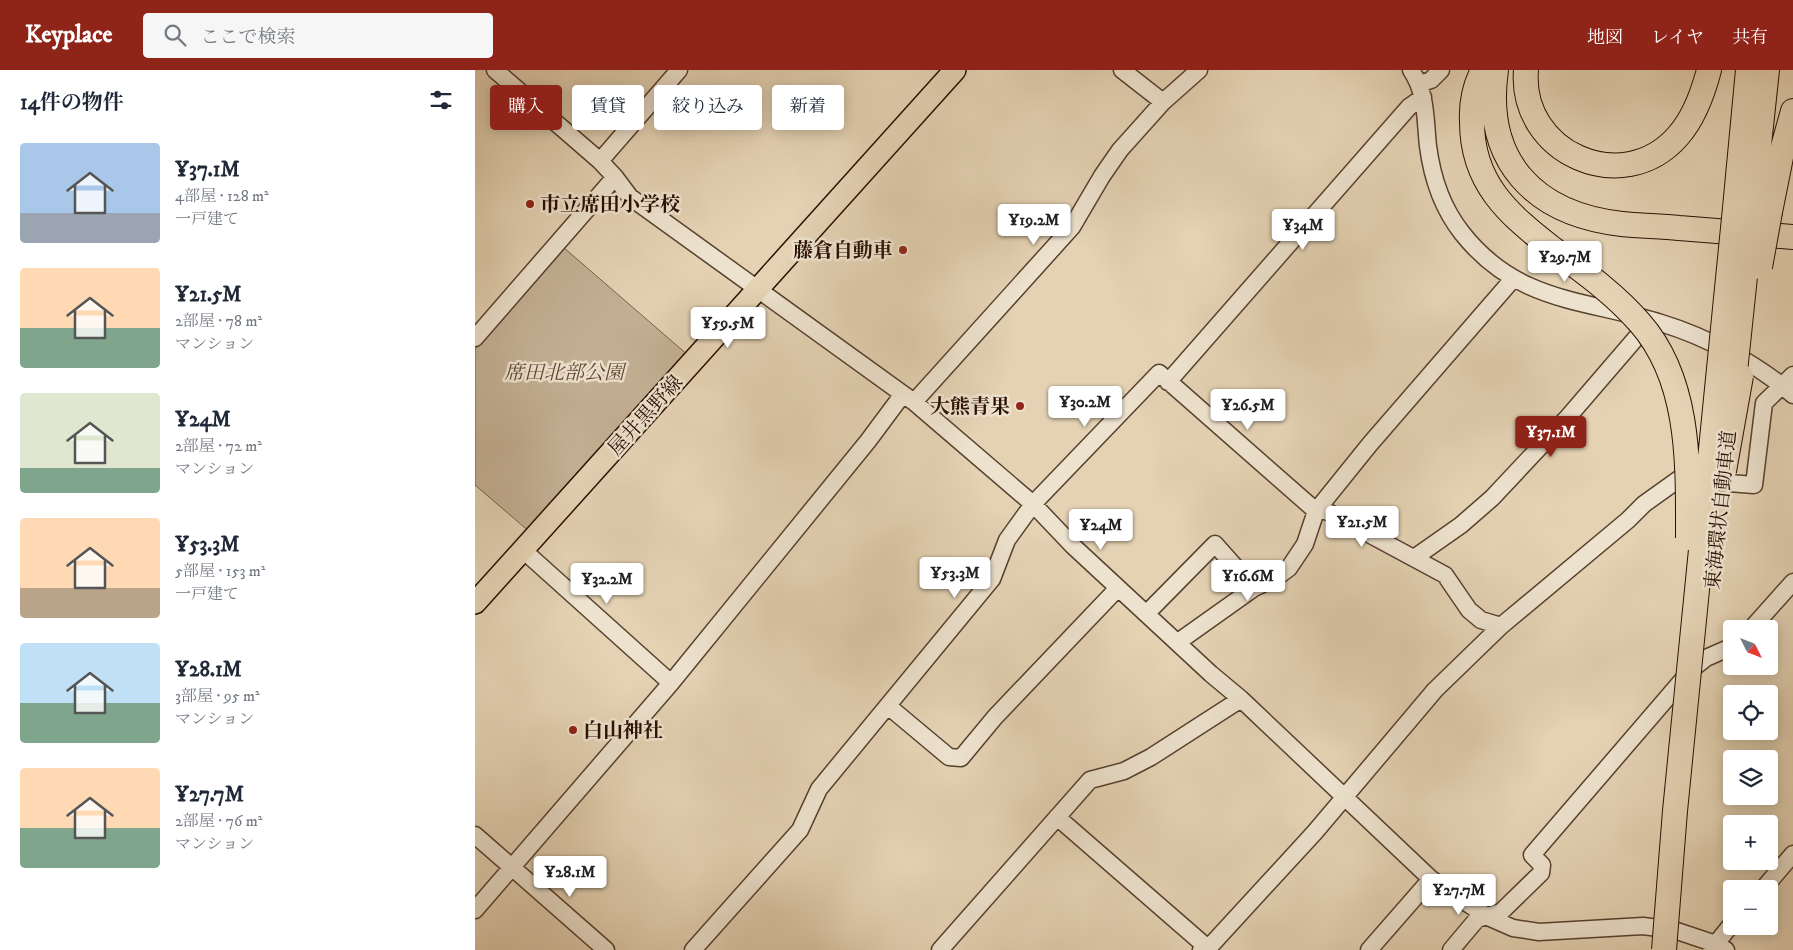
<!DOCTYPE html>
<html lang="ja">
<head>
<meta charset="utf-8">
<style>
  body { margin:0; font-family:"IM FELL DW Pica","Noto Serif JP",serif; background:#f6f6f7; color:#1f2937; height:100vh; display:flex; flex-direction:column; font-size:19px; white-space:nowrap }
  * { box-sizing:border-box; margin:0 }
  p { font-size:16px; color:#747a83 }
  .icon { flex:none; width:28px; height:28px; fill:none; stroke:currentColor; stroke-width:2; stroke-linecap:round; stroke-linejoin:round }
  .map { position:relative; flex:1; overflow:hidden }
  .details { display:flex; flex-direction:column; background:#fff; width:475px }
  .details>* { flex:none }
  .top-card { position:absolute; left:15px; top:15px; width:475px; height:45px; display:flex; gap:10px }
  .needle { width:32px; rotate:132deg }
  .buttons { position:absolute; left:1248px; top:550px; display:grid; gap:10px }
  .buttons a { display:grid; place-items:center; width:55px; height:55px; border-radius:5px; background:#fff; box-shadow:0 2px 12px #0003; font-size:25px }
  .price { position:absolute; translate:-50% -42px; padding:0 11px; border-radius:5px; background:#fff; color:#222; font-size:16px; line-height:32px; filter:drop-shadow(0 1px 2px #0008) }
  .price::after { content:''; position:absolute; left:50%; top:30px; width:15px; height:11px; margin-left:-8px; background:inherit; clip-path:polygon(0 0,100% 0,50% 100%) }
  .price.current { background:#8f2418; color:#fff }
  ul { padding:0; list-style:none }
  li { display:flex; align-items:center; gap:15px; height:125px; padding:0 20px }
  li span { display:grid; place-items:center; flex:none; width:140px; height:100px; border-radius:5px; color:#555 }
  li>.icon { margin-inline-start:auto }
  span .icon { width:60px; height:60px; fill:#fffc; stroke-width:1 }
  li b { font-size:21px }
  h2 { display:flex; justify-content:space-between; align-items:center; height:60px; padding:0 20px; font-size:21px }
  .pill { padding:0 18px; border-radius:5px; background:#fff; box-shadow:0 2px 12px #0003; font-size:18px; line-height:45px }
  .pill.current { background:#8f2418; color:#fff }
  header { display:flex; align-items:center; gap:30px; box-sizing:border-box; height:70px; padding:0 25px; background:#8f2418; color:#fff }
  header strong { font-size:24px }
  nav { display:flex; gap:28px; margin-inline-start:auto; font-size:18px }
  .search { width:350px; height:45px; background:#f6f6f7; display:flex; align-items:center; gap:12px; box-sizing:border-box; padding:0 18px; border-radius:5px; color:#747a83; font-size:19px }
  main { display:flex; flex:1; min-height:0 }
  .map>svg:first-child { display:block }
  .green { fill:#c4b195; stroke:#77604c }
  .lines { fill:none; stroke-linecap:round; stroke-linejoin:round }
  .minor-casing { stroke:#58402f; stroke-width:19 }
  .major-casing { stroke:#2a0f03; stroke-width:24 }
  .highway-casing { stroke:#2a0f03; stroke-width:26 }
  .minor { stroke:#ede2ce; stroke-width:16 }
  .major { stroke:#e4d2b3; stroke-width:21 }
  .highway { stroke:#e4d2b3; stroke-width:24 }
  .highway-bridge-casing { stroke:#2a0f03; stroke-width:26; stroke-linecap:butt }
  .highway-bridge { stroke:#e4d2b3; stroke-width:24 }
  .poi-dot { fill:#8f2418; stroke:#ede2ce; stroke-width:2 }
  .labels { text-anchor:middle; stroke-width:5; stroke-linejoin:round; paint-order:stroke }
  .poi-label { font-size:20px; font-weight:bold; fill:#2a0f03; stroke:#ede2ce; text-anchor:start }
  .park-label { font-size:20px; font-style:italic; fill:#604836; stroke:#ede2ce }
  .street-label { font-size:20px; fill:#2a0f03; stroke:#ede2ce }
</style>
</head>
<body>
<header>
<strong>Keyplace</strong>
<div class="search"><svg class="icon" aria-label="search" viewBox="0 0 24 24"><circle cx="10" cy="10" r="6"/><path d="M15 15l6 6"/></svg>ここで検索</div>
<nav><a>地図</a><a>レイヤ</a><a>共有</a></nav>
</header>
<main>
<section class="details">
<h2>14件の物件<svg class="icon" aria-label="filters" viewBox="0 0 24 24"><path d="M4 7h16M4 17h16"/><circle cx="9" cy="7" r="2"/><circle cx="15" cy="17" r="2"/></svg></h2>
<ul>
<li><span style="background:linear-gradient(#a9c7e8 70%,#9aa5b1 0)"><svg class="icon" aria-label="home" viewBox="0 0 24 24"><path d="M3 11l9-7 9 7M6 9v11h12V9"/></svg></span><div><b>¥37.1M</b><p>4部屋 · 128 m²</p><p>一戸建て</p></div></li>
<li><span style="background:linear-gradient(#ffd9b3 60%,#7fa58c 0)"><svg class="icon" aria-label="home" viewBox="0 0 24 24"><path d="M3 11l9-7 9 7M6 9v11h12V9"/></svg></span><div><b>¥21.5M</b><p>2部屋 · 78 m²</p><p>マンション</p></div></li>
<li><span style="background:linear-gradient(#dfe7d0 75%,#7fa58c 0)"><svg class="icon" aria-label="home" viewBox="0 0 24 24"><path d="M3 11l9-7 9 7M6 9v11h12V9"/></svg></span><div><b>¥24M</b><p>2部屋 · 72 m²</p><p>マンション</p></div></li>
<li><span style="background:linear-gradient(#ffd9b3 70%,#b9a48a 0)"><svg class="icon" aria-label="home" viewBox="0 0 24 24"><path d="M3 11l9-7 9 7M6 9v11h12V9"/></svg></span><div><b>¥53.3M</b><p>5部屋 · 153 m²</p><p>一戸建て</p></div></li>
<li><span style="background:linear-gradient(#bfe0f5 60%,#7fa58c 0)"><svg class="icon" aria-label="home" viewBox="0 0 24 24"><path d="M3 11l9-7 9 7M6 9v11h12V9"/></svg></span><div><b>¥28.1M</b><p>3部屋 · 95 m²</p><p>マンション</p></div></li>
<li><span style="background:linear-gradient(#ffd9b3 60%,#7fa58c 0)"><svg class="icon" aria-label="home" viewBox="0 0 24 24"><path d="M3 11l9-7 9 7M6 9v11h12V9"/></svg></span><div><b>¥27.7M</b><p>2部屋 · 76 m²</p><p>マンション</p></div></li>
</ul>
</section>
<div class="map">
<svg width="1318" height="880" viewBox="0 0 1318 880">
  <rect width="100%" height="100%" fill="#e4d2b3"/>
  <filter id="stains"><feTurbulence type="fractalNoise" baseFrequency=".004" numOctaves="4"/><feColorMatrix values="0 0 0 0 .2 0 0 0 0 .09 0 0 0 0 .02 0 0 0 .5 -.17"/></filter>
  <radialGradient id="worn" r=".72"><stop offset=".6" stop-color="#630" stop-opacity="0"/><stop offset="1" stop-color="#630" stop-opacity=".3"/></radialGradient>
  <path class="green" d="M88 177 214 286 56 463 0 415V279Z"/>
  <g class="lines">
    <g class="minor-casing">
      <path id="minor" d="M20 0 125 91 140 107 155 127 439 332 558 434 598 476 736 604 766 629 956 809 1013 847 1038 858 1064 862 1168 856 1199 860 1241 874 1251 880
        M647 0 688 32
        M936 0C952 24 950 49 953 76 957 107 968 139 987 163 1042 233 1109 229 1186 253 1232 267 1281 293 1318 325
        M944 14 956 10 966 0
        M125 91 204 0
        M0 268 140 107
        M693 312 934 37 948 27
        M439 332 597 157 627 106 645 80 688 32 724 0
        M48 480 196 613
        M939 488 986 455 1017 428 1093 347 1161 268 1179 256
        M672 543 740 474 779 518 802 507 814 498 830 474 841 441 895 374 1038 209
        M1276 559 1318 512
        M703 572 779 518
        M413 636 474 687 486 688 520 647 643 518
        M582 747 735 880
        M0 765 131 880
        M1288 819 1318 784
        M0 840 196 613 393 371 428 324
        M218 880 325 760 344 719 517 509 532 470 558 434 684 303 841 441H851L970 505 994 540 1006 550 1026 556
        M465 880 615 710 649 701 676 687 766 629
        M726 880 738 873 840 762 960 620 1026 556 1153 450 1169 434 1204 409 1279 415 1289 333 1318 305
        M894 880 956 809
        M976 880 1002 849 1026 842 1066 803 1067 795 1057 785 1217 599 1231 588 1256 577
        M1236 880 1256 855"/>
    </g>
    <g class="major-casing">
      <path id="major" d="M0 533 480 0"/>
    </g>
    <g class="highway-casing">
      <path id="highway" d="M1008 0C999 17 996 33 997 52 997 113 1033 144 1078 179
        M1021 0C1008 91 1059 144 1147 154 1166 156 1185 156 1204 158 1242 161 1280 164 1318 167
        M1051 0C1044 83 1148 129 1203 66 1219 48 1228 23 1234 0
        M1260 138 1273 0
        M1277 140 1292 0
        M1295 142 1308 77 1318 41"/>
    </g>
    <use href="#minor" class="minor"/>
    <use href="#major" class="major"/>
    <use href="#highway" class="highway"/>
    <g class="highway-bridge-casing">
      <path id="highway-bridge" d="M1078 179C1109 202 1140 224 1165 253 1216 311 1213 396 1213 468
        M1285 197 1295 142
        M1258 321 1277 140
        M1249 401 1266 306
        M1189 880 1200 741 1260 138"/>
    </g>
    <use href="#highway-bridge" class="highway-bridge"/>
  </g>
  <g class="poi-dot">
    <circle cx="55" cy="134" r="5"/>
    <circle cx="428" cy="180" r="5"/>
    <circle cx="545" cy="336" r="5"/>
    <circle cx="98" cy="660" r="5"/>
  </g>
  <g class="labels">
    <g class="poi-label">
      <text x="65" y="141">市立席田小学校</text>
      <text x="418" y="187" text-anchor="end">藤倉自動車</text>
      <text x="535" y="343" text-anchor="end">大熊青果</text>
      <text x="108" y="667">白山神社</text>
    </g>
    <g class="park-label">
      <text x="89" y="309">席田北部公園</text>
    </g>
    <g class="street-label">
      <text transform="translate(170 345) rotate(-48)" y="7">屋井黒野線</text>
      <text transform="translate(1245 440) rotate(-84)" y="7">東海環状自動車道</text>
    </g>
  </g>
  <rect width="100%" height="100%" filter="url(#stains)"/>
  <rect width="100%" height="100%" fill="url(#worn)"/>
</svg>
<div class="buttons">
<a><svg class="needle" viewBox="-14 -14 28 28"><path d="M0-13l5 13h-10z" fill="#e53935"/><path d="M0 13l5-13h-10z" fill="#747a83"/></svg></a>
<a><svg class="icon" aria-label="locate" viewBox="0 0 24 24"><circle cx="12" cy="12" r="6"/><path d="M12 2v4M12 18v4M2 12h4M18 12h4"/></svg></a>
<a><svg class="icon" aria-label="layers" viewBox="0 0 24 24"><path d="M12 4l9 5-9 5-9-5zM3 14l9 5 9-5"/></svg></a>
<a>+</a>
<a>−</a>
</div>
<b class="price" style="left:559px;top:176px">¥19.2M</b>
<b class="price" style="left:828px;top:181px">¥34M</b>
<b class="price" style="left:1090px;top:213px">¥29.7M</b>
<b class="price" style="left:253px;top:279px">¥59.5M</b>
<b class="price" style="left:610px;top:358px">¥30.2M</b>
<b class="price" style="left:773px;top:361px">¥26.5M</b>
<b class="price current" style="left:1076px;top:388px">¥37.1M</b>
<b class="price" style="left:887px;top:478px">¥21.5M</b>
<b class="price" style="left:626px;top:481px">¥24M</b>
<b class="price" style="left:480px;top:529px">¥53.3M</b>
<b class="price" style="left:773px;top:532px">¥16.6M</b>
<b class="price" style="left:132px;top:535px">¥32.2M</b>
<b class="price" style="left:95px;top:828px">¥28.1M</b>
<b class="price" style="left:984px;top:846px">¥27.7M</b>
<div class="top-card">
<a class="pill current">購入</a>
<a class="pill">賃貸</a>
<a class="pill">絞り込み</a>
<a class="pill">新着</a>
</div>
</div>
</main>
</body>
</html>
